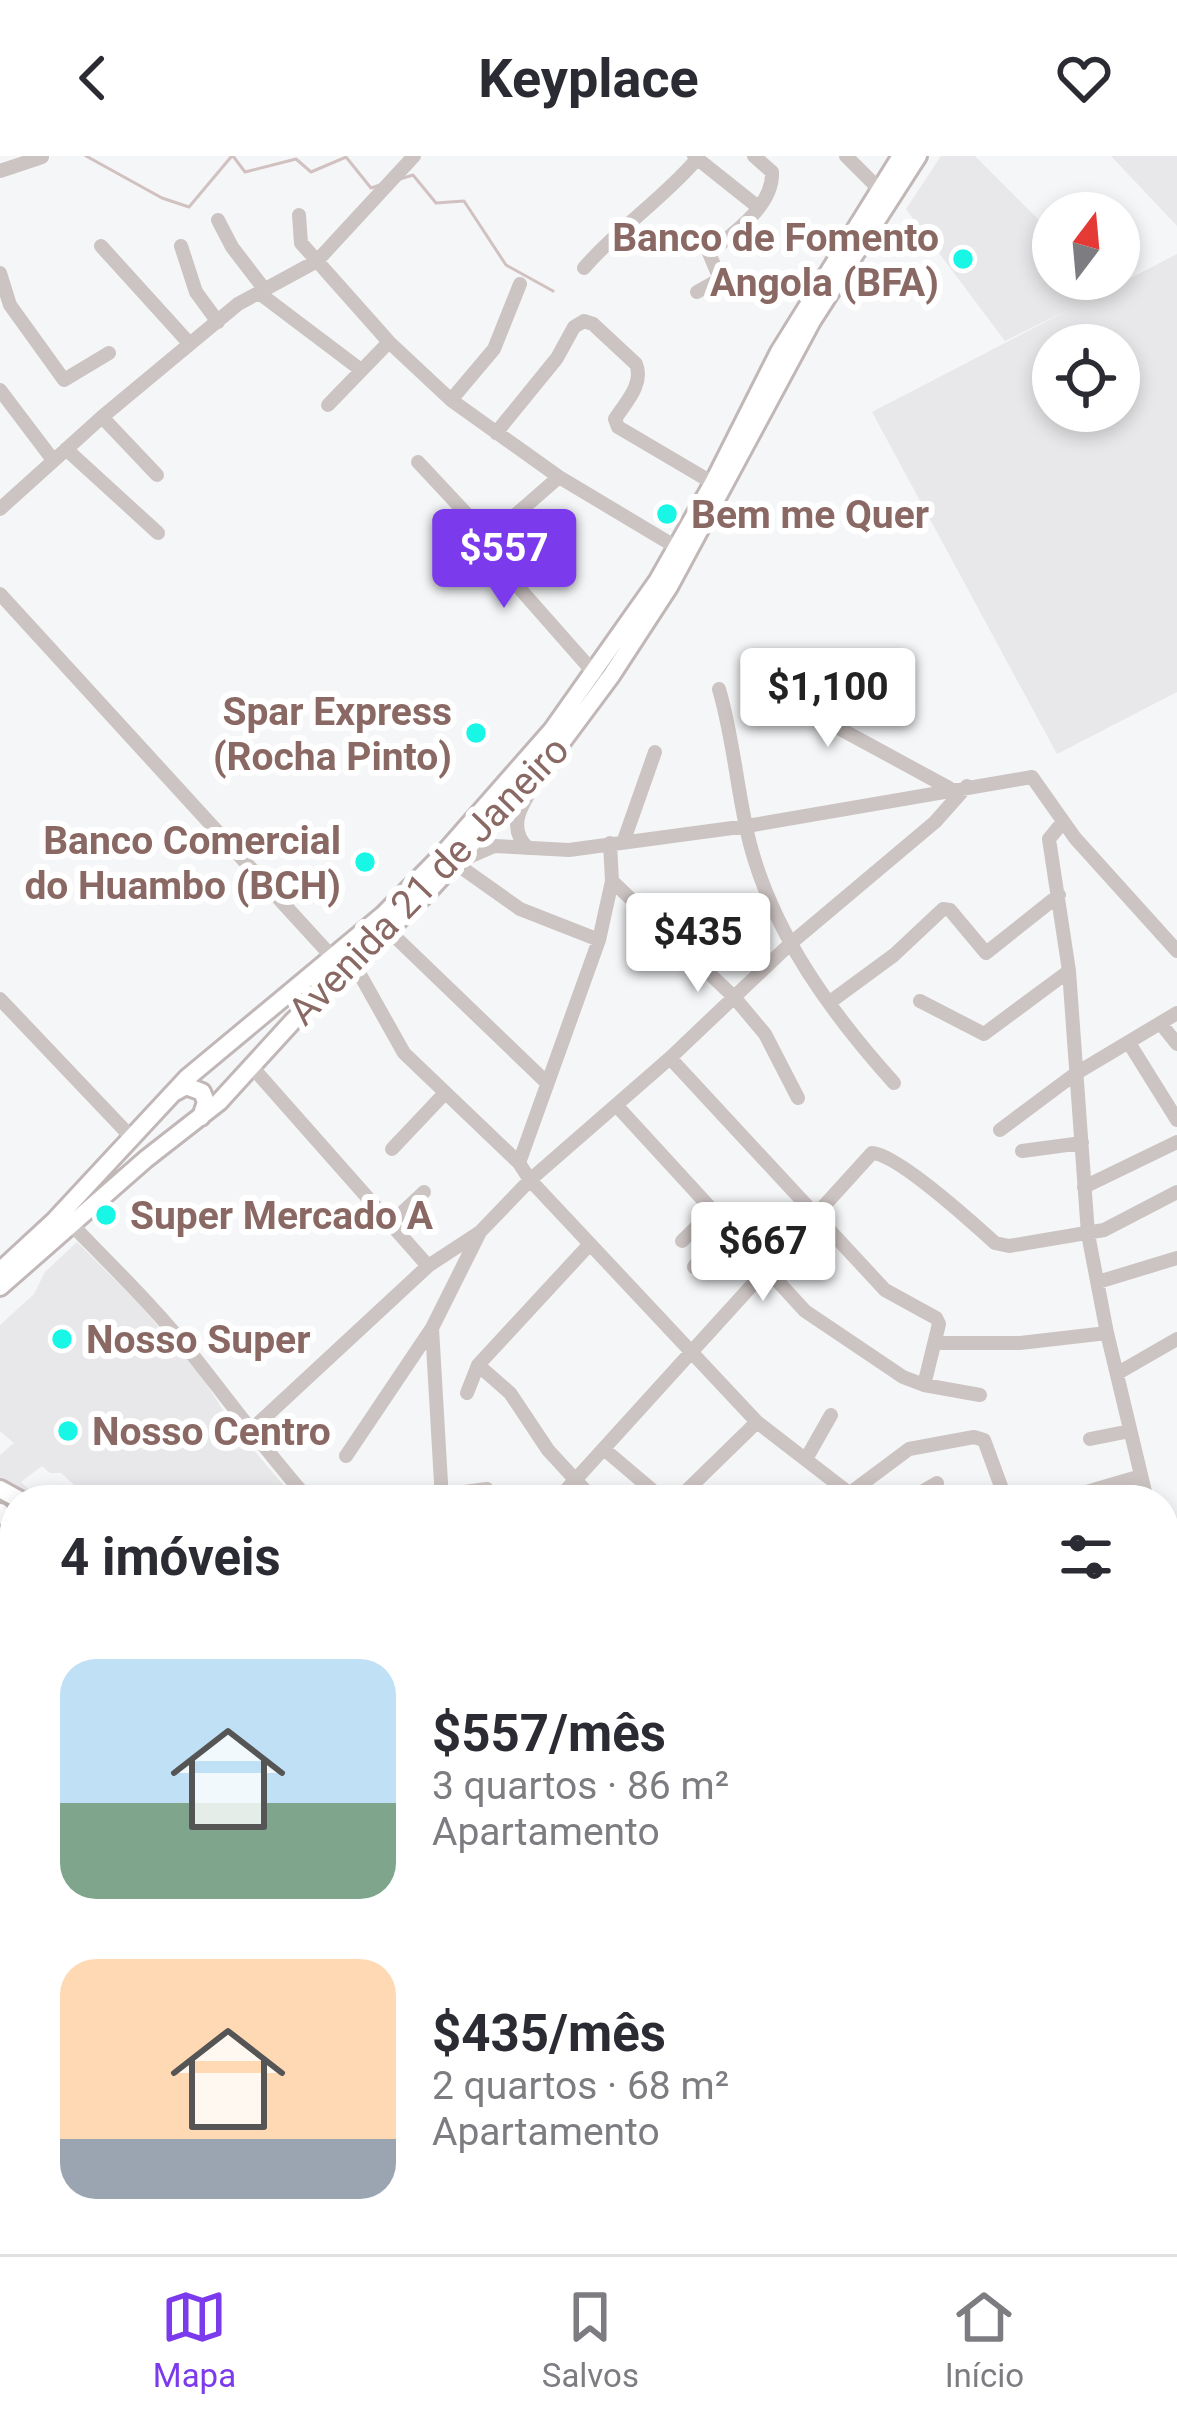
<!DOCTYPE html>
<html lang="pt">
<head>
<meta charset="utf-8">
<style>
  body { margin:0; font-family:Roboto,sans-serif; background:#f7f7f7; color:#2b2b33; height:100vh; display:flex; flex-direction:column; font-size:45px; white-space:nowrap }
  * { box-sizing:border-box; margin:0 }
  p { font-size:39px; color:#7c7c81 }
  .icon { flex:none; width:66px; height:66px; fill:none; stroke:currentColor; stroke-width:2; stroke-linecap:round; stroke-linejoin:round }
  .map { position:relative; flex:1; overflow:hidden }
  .sheet { position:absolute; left:0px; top:1329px; width:1179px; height:771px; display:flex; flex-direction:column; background:#fff; border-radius:48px 48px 0 0; box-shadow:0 6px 18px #0003 }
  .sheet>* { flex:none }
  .needle { width:78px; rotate:16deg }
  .tools { position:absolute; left:1032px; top:36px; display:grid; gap:24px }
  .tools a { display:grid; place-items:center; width:108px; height:108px; border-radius:50%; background:#fff; box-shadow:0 6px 18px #0003; font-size:60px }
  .price { position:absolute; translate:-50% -102px; padding:0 27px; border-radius:12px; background:#fff; color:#222; font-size:39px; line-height:78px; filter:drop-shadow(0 3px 6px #0008) }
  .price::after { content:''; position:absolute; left:50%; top:72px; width:36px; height:27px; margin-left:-18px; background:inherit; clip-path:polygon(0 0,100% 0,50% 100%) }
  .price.current { background:#7c3aed; color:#fff }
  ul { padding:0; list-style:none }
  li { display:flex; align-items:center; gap:36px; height:300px; padding:0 60px }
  li span { display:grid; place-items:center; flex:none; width:336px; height:240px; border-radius:36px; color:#555 }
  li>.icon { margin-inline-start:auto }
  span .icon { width:144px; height:144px; fill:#fffc; stroke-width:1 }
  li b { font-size:51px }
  h2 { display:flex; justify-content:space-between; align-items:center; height:144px; padding:0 60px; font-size:51px }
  header { display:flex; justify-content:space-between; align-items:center; height:156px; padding:0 60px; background:#fff; font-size:54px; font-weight:700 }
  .tab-bar { display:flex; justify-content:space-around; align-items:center; height:168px; border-top:3px solid #e1e1e2; background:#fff; font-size:33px; color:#7c7c81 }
  .tab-bar a { display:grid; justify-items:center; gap:6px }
  .tab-bar .current { color:#7c3aed }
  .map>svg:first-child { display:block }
  .built { fill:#e8e7e9; fill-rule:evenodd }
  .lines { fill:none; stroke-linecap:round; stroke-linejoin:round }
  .stream { stroke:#d1c1c1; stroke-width:3 }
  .major-casing { stroke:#c0b7b6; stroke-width:22 }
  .minor { stroke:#ccc4c3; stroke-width:14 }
  .major { stroke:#fff; stroke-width:16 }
  .poi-dot { fill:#18f6e5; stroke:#fff; stroke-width:4.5 }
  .labels { text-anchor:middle; stroke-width:12; stroke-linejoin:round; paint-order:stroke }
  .poi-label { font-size:39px; font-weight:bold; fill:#8a6964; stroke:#fff; text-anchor:start }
  .street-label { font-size:39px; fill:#8a6964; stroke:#fff }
</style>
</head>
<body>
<header><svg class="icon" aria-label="back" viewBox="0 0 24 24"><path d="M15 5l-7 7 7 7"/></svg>Keyplace<svg class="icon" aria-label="heart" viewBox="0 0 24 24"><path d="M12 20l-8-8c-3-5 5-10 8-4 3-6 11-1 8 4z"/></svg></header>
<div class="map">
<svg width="1177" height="2098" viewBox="0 0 1177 2098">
  <rect width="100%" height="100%" fill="#f5f6f8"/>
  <path class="built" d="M941 0H975L1053 78V123H1094L1100 138 1177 98V536L1057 598 872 256 1076 150 1005 185 906 53ZM1053 189H1119V255H1053Z
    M1111 0H1177V70Z
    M77 1086 136 1145 200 1218 234 1271 296 1344H91L61 1317H50L42 1310 21 1326 40 1344H15V1379L0 1363V1299L14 1287 0 1275V1169L34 1138 45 1116Z"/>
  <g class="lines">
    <path class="stream" d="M86 0 162 42 189 51 231 1
      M233 0 245 16 296 3 311 16 346 1 371 32 380 29
      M400 23 413 19 436 47 464 45 506 109 553 135"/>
    <g class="major-casing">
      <path id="major" d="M175 936 186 930 202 936 206 946 201 961
        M0 1115 55 1064 187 922 383 759 444 697 552 574 658 424 713 327 779 196 901 0
        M0 1131 146 1003 219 946 293 865 427 737 553 598 611 520 669 431 812 165 918 0
        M0 1333 20 1344
        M0 1356 15 1371
        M219 2085 222 2098"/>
    </g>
    <path class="minor" d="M694 0 758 51
      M846 0 879 33
      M0 15 42 1
      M299 59 301 87 389 186 451 244 559 321 676 391
      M218 64 232 91 265 134
      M101 90 189 187
      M181 90 196 136 218 166
      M584 112C618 72 662 44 697 3
      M0 117 10 149 64 224 109 197
      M697 136 720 123 709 97C732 78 774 50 772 16L754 0
      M259 137 361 214
      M0 234 53 304
      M451 244 494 193 520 128
      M328 249 389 186
      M102 261 157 319
      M496 277 557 202 574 171 584 165 593 168 636 208C644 228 626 246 615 263L618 271 713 327
      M66 293 158 377
      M418 306 489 382
      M559 321 489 382 484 392 595 518
      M0 353 102 261 238 148 317 105 414 0
      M0 438 334 803
      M757 511 766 530 776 538 949 632
      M719 533C734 584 737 637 750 688 774 779 832 858 894 927
      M1062 667 1049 683 1069 815 1088 1078 1107 1177 1147 1344
      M624 684 655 596
      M528 692C503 669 527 642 541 618
      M612 725 734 841 765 878 798 942
      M388 774 547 927
      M599 784 520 753 455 707 494 690 569 694 747 670 1032 621 1075 682 1177 795
      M354 808 404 897 519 1007 530 1024 757 1266 858 1344
      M0 843 133 983
      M920 845 984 878 1069 815
      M830 846 894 799 943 753 950 754 986 797 1059 739
      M1161 868 1177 888
      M1129 887 1177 964
      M670 902 885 1134 936 1162 939 1168 924 1229
      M252 911 428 1110
      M616 949 805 1155 903 1221 924 1229 980 1239
      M1000 974 1075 918 1177 857
      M392 993 445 937
      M1022 995 1082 987
      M519 1007 599 784 612 725 610 687
      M1084 1031 1177 986
      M390 1068 424 1036
      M74 1071C117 1115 161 1158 199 1207 236 1254 269 1299 309 1344
      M682 1085 712 1056
      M694 1111 725 1069
      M1098 1126 1177 1102
      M432 1172 442 1344
      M935 1187H1020L1107 1177
      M478 1209 510 1237 548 1294 594 1344
      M1118 1217 1177 1183
      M467 1237 478 1209 589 1089
      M249 1276 428 1110 480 1076 530 1024 670 902 790 788 935 666 967 630
      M1090 1283 1130 1275
      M605 1294 664 1344
      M346 1300 432 1172 480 1076
      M806 1303 831 1259
      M850 1337 909 1293 974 1281 984 1284 1006 1344
      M1083 1337 1141 1320
      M442 1339 487 1333
      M557 1344 872 997C897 998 973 1067 995 1087L1009 1090 1104 1074 1177 1036
      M677 1344 757 1266
      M908 1344 937 1327
      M0 1394 15 1384
      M1164 1407 1177 1403
      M1164 1421 1177 1469
      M0 1503 15 1490
      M0 1588 15 1578
      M1164 1632 1177 1627
      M0 1659 6 1655
      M1164 1749 1177 1746
      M0 1750 15 1740
      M0 1827 15 1882
      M1172 1928 1177 1948
      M0 1955 15 1938
      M0 2071 15 2067
      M61 2085 64 2098
      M355 2085 372 2098
      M580 2085 597 2098
      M883 2085 896 2098
      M1051 2085 1054 2098
      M377 2098 388 2085
      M748 2098 760 2085"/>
    <use href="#major" class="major"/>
  </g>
  <g class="poi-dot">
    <circle cx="963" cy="103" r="12"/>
    <circle cx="667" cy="358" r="12"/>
    <circle cx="476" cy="577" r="12"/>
    <circle cx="365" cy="706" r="12"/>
    <circle cx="106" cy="1059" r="12"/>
    <circle cx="62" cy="1183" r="12"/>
    <circle cx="68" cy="1275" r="12"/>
  </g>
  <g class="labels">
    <g class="poi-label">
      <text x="939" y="95" text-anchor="end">Banco de Fomento<tspan x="939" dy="45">Angola (BFA)</tspan></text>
      <text x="691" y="372">Bem me Quer</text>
      <text x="452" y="569" text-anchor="end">Spar Express<tspan x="452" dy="45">(Rocha Pinto)</tspan></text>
      <text x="341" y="698" text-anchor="end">Banco Comercial<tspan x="341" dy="45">do Huambo (BCH)</tspan></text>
      <text x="130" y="1073">Super Mercado A</text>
      <text x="86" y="1197">Nosso Super</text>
      <text x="92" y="1289">Nosso Centro</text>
    </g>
    <g class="street-label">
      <text transform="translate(428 724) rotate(-46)" y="14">Avenida 21 de Janeiro</text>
    </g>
  </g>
</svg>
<div class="tools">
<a><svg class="needle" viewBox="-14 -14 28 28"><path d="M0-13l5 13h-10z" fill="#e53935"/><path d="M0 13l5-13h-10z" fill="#7c7c81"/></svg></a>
<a><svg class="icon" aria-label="locate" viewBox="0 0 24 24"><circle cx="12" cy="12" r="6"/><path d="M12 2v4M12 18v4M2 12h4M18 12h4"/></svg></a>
</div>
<b class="price current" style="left:504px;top:455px">$557</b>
<b class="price" style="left:828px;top:594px">$1,100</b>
<b class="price" style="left:698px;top:839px">$435</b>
<b class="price" style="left:763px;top:1148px">$667</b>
<section class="sheet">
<h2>4 imóveis<svg class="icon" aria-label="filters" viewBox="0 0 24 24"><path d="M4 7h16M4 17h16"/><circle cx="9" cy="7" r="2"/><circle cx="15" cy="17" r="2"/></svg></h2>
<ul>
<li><span style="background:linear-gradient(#bfe0f5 60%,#7fa58c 0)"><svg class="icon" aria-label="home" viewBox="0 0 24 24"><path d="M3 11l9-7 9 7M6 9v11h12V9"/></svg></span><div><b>$557/mês</b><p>3 quartos · 86 m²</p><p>Apartamento</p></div></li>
<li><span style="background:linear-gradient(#ffd9b3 75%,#9aa5b1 0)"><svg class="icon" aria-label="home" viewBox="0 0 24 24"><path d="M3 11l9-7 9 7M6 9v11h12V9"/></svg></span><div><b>$435/mês</b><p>2 quartos · 68 m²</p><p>Apartamento</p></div></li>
</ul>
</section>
</div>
<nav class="tab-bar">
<a class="current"><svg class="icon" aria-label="map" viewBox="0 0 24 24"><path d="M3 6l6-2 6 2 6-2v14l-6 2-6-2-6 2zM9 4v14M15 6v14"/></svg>Mapa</a>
<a><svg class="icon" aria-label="saved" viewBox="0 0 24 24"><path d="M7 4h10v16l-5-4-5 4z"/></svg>Salvos</a>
<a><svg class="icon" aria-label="home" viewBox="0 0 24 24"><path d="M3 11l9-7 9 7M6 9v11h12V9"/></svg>Início</a>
</nav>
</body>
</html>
